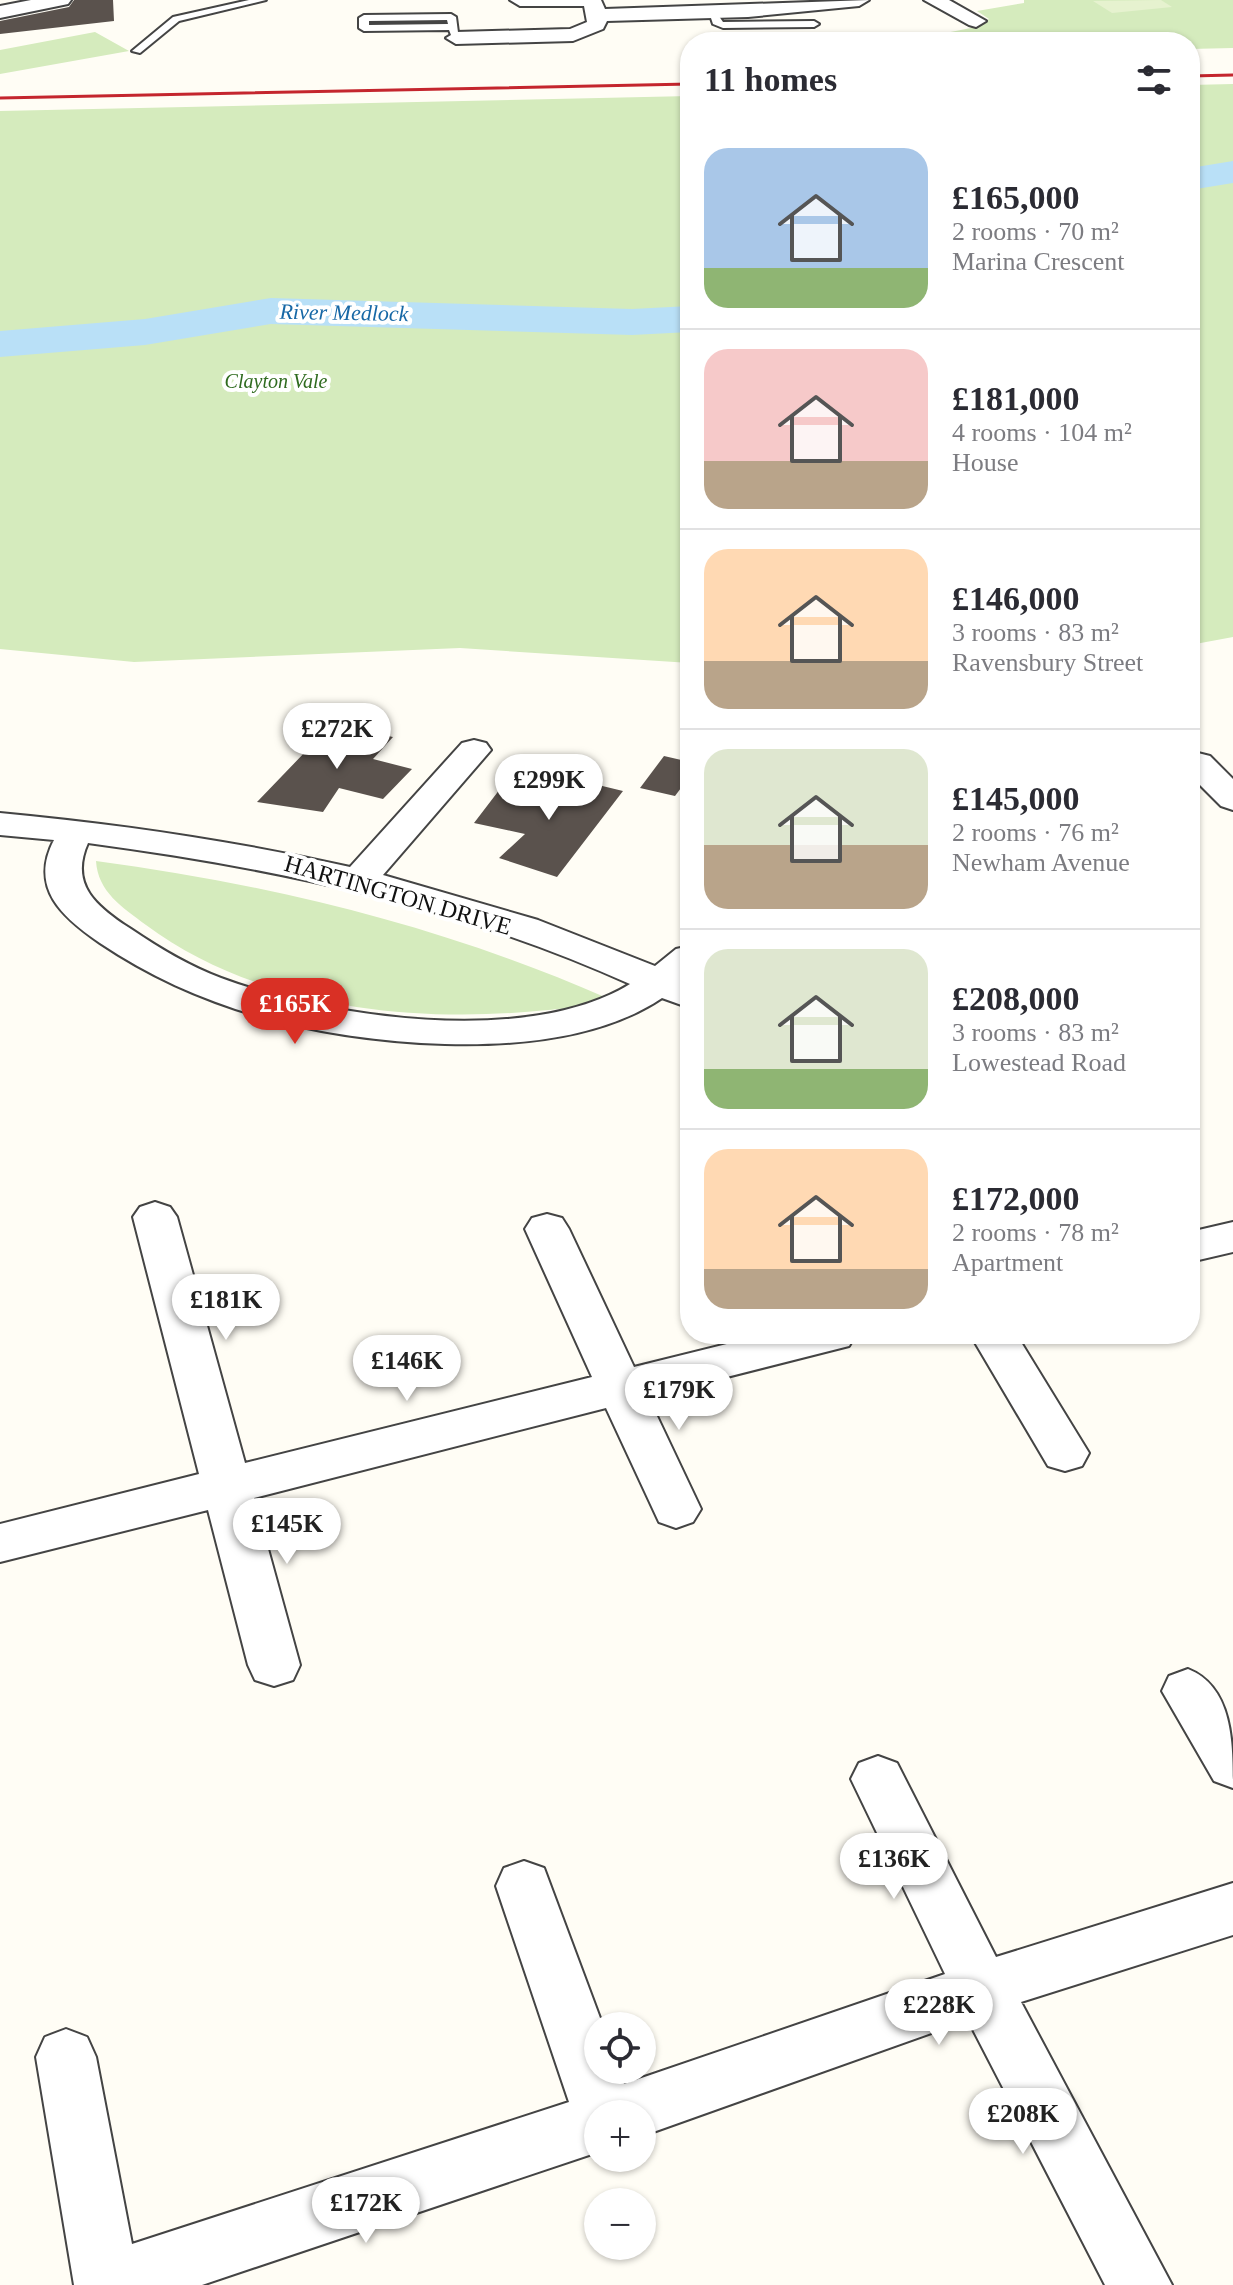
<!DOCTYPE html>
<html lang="en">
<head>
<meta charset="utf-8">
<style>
  body { margin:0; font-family:"Times New Roman",serif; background:#f7f7f7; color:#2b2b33; height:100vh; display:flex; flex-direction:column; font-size:30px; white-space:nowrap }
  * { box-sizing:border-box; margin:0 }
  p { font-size:26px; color:#7c7c81 }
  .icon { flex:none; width:44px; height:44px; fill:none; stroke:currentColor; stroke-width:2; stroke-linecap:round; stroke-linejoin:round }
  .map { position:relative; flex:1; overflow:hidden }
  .panel { position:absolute; left:680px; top:32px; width:520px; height:1312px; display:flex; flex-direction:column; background:#fff; border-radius:32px; box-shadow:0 2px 6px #0004 }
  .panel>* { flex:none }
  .buttons { position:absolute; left:584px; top:2012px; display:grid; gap:16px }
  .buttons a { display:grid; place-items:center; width:72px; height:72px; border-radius:50%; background:#fff; box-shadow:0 2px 6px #0004; font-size:40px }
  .price { position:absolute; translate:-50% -68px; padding:0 18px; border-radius:28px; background:#fff; color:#222; font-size:26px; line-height:52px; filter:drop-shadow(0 2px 4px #0008) }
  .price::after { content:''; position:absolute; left:50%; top:48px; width:24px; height:18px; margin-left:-12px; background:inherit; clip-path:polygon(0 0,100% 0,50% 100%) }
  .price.on { background:#d93025; color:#fff }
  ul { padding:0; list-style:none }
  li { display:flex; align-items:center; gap:24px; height:200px; padding:0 24px }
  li+li { border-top:2px solid #e1e1e2 }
  li span { display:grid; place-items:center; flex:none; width:224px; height:160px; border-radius:24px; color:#555 }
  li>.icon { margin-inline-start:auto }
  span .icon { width:96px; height:96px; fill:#fffc; stroke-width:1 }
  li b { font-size:34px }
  h2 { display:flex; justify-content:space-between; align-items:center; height:96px; padding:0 24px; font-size:34px }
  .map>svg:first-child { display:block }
  .green { fill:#d5ebbd }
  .pitch { fill:#e6f2cf }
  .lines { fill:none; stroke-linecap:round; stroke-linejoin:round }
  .river { fill:#b9e0f7; fill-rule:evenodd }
  .building { fill:#5a524d }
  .lane-casing { stroke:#444; stroke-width:4 }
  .street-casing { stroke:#444; stroke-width:4 }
  .lane { fill:#fff; fill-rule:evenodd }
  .street { fill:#fff; fill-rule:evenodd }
  .rail { stroke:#c4262e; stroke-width:3 }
  .labels { text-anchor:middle; stroke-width:8; stroke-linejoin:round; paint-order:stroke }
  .far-park-label { font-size:20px; font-style:italic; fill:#2f6b1f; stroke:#fff }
  .far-water-label { font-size:22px; font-style:italic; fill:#1768a6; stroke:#fff }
  .street-label { font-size:24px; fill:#111; stroke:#fff }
</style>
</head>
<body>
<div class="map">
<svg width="1233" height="2285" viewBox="0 0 1233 2285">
  <rect width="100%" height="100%" fill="#fffdf5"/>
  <path class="green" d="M1024 0H1233V48L1190 49V42H899L971 28 989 19 977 11 1024 3Z
    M95 32 129 51 0 74V50Z
    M1233 84V637L1190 645V85Z
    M690 96V663L460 648 134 662 0 649V111Z
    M96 861C275 885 442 926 607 998 592 1008 566 1008 548 1010 413 1024 258 1008 146 925 122 907 98 892 96 861Z"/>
  <path class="pitch" d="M1161 0 1172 7 1112 13 1093 1Z"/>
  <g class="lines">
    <path class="river" d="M1233 161V183L1190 190V168Z
      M271 298 632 309 690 306V332L632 335 271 324 145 345 0 357V331L145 319Z"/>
  </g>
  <path class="building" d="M74 0H113L114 21 0 34V21L69 7Z
    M332 724 393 737 373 759 412 769 383 799 339 788 323 812 257 802Z
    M664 756 690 762V776L675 796 640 788Z
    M561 776 623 791 557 877 499 858 525 834 474 823 500 789 542 799Z"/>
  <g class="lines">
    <g class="lane-casing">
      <path id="lane" d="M249 0H266L179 21 140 53 132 51 173 17Z
        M714 9 723 22 814 21 819 24 814 27 723 28 713 24 709 12Z
        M451 14 456 17 459 40H453L449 30 364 31 359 28V18L364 15ZM447 20 448 24 369 25V21Z"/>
    </g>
    <g class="street-casing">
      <path id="street" d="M31 0H71L68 4 0 18V6Z
        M510 0H601L605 9 869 0 859 6 748 17 607 21 603 29 573 41 456 44 446 38 456 32 570 29 587 22 584 6H520Z
        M924 0H949L986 21 976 27 969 25Z
        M474 740 486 743 491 750 383 875 538 920 655 966 676 949 690 946V976L686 980 690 982V1008L662 998C601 1039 517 1046 445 1044 323 1040 202 1012 100 943 62 917 29 888 54 840L0 835V813C118 824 234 841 350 867L462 743ZM88 843C275 868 458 906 630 984 528 1047 329 1018 221 978 189 966 159 948 131 929 97 907 69 885 88 843Z
        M1198 753 1210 756 1233 779V810L1221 806 1190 775V755Z
        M155 1202 170 1207 177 1217 245 1463 592 1377 525 1229 532 1218 547 1214 562 1218 569 1229 634 1367 767 1334H856L849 1346 648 1397 701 1509 693 1522 676 1528 659 1522 606 1408 254 1498 300 1665 293 1680 274 1686 255 1680 248 1665 208 1510 0 1562V1524L199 1474 133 1217 140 1207Z
        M1233 1222V1252L1190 1262V1232Z
        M970 1334H1016L1089 1453 1082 1466 1065 1471 1048 1466Z
        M1188 1669C1233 1687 1233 1743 1233 1788L1214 1781 1162 1691 1169 1676Z
        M878 1756 897 1763 996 1957 1233 1883V1935L1021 2002 1172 2285H1105L968 2020 642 2136V2114H598V2152L202 2285H74L36 2057 45 2037 66 2029 87 2037 96 2057 132 2244 569 2102 496 1886 504 1868 524 1861 544 1868 603 2026H598V2070H619L624 2084 945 1974 851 1779 859 1763Z"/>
    </g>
    <use href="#lane" class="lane"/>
    <use href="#street" class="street"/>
    <path class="rail" d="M1190 76 1233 75
      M0 98 690 84"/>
  </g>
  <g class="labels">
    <g class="far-park-label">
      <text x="276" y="388">Clayton Vale</text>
    </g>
    <g class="far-water-label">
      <text transform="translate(344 312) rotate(1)" y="8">River Medlock</text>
    </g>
    <g class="street-label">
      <text transform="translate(398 895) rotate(16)" y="8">HARTINGTON DRIVE</text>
    </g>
  </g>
</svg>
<div class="buttons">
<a><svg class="icon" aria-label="locate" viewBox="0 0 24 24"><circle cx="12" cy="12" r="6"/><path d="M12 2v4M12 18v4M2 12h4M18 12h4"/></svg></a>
<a>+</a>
<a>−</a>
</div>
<b class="price" style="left:337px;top:771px">£272K</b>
<b class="price" style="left:549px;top:822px">£299K</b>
<b class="price on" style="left:295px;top:1046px">£165K</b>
<b class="price" style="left:226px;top:1342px">£181K</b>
<b class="price" style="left:407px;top:1403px">£146K</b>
<b class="price" style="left:679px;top:1432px">£179K</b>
<b class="price" style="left:287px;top:1566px">£145K</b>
<b class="price" style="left:894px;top:1901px">£136K</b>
<b class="price" style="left:939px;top:2047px">£228K</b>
<b class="price" style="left:1023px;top:2156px">£208K</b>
<b class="price" style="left:366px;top:2245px">£172K</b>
<section class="panel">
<h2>11 homes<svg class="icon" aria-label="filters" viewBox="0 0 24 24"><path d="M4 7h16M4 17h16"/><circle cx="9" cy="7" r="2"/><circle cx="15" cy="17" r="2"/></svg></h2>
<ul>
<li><span style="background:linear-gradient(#a9c7e8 75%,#8fb573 0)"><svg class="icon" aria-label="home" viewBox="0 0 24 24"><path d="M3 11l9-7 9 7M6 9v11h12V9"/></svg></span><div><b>£165,000</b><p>2 rooms · 70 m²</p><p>Marina Crescent</p></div></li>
<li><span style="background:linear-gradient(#f6c9c9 70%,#b9a48a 0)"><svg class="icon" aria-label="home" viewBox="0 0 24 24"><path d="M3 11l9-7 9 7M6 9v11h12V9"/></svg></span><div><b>£181,000</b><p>4 rooms · 104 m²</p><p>House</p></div></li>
<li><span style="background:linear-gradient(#ffd9b3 70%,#b9a48a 0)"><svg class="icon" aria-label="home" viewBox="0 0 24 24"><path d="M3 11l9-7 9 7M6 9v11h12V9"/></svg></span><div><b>£146,000</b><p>3 rooms · 83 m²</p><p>Ravensbury Street</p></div></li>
<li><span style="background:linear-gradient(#dfe7d0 60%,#b9a48a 0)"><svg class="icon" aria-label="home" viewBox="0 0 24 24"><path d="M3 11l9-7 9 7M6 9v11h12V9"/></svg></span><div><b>£145,000</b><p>2 rooms · 76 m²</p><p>Newham Avenue</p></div></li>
<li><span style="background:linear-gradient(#dfe7d0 75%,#8fb573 0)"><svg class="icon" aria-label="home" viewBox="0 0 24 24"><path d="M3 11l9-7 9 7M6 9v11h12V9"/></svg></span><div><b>£208,000</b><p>3 rooms · 83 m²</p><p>Lowestead Road</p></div></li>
<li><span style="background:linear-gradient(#ffd9b3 75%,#b9a48a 0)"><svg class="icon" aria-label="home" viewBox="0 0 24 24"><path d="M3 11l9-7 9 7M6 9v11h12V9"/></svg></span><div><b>£172,000</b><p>2 rooms · 78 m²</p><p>Apartment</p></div></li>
</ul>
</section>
</div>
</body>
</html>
